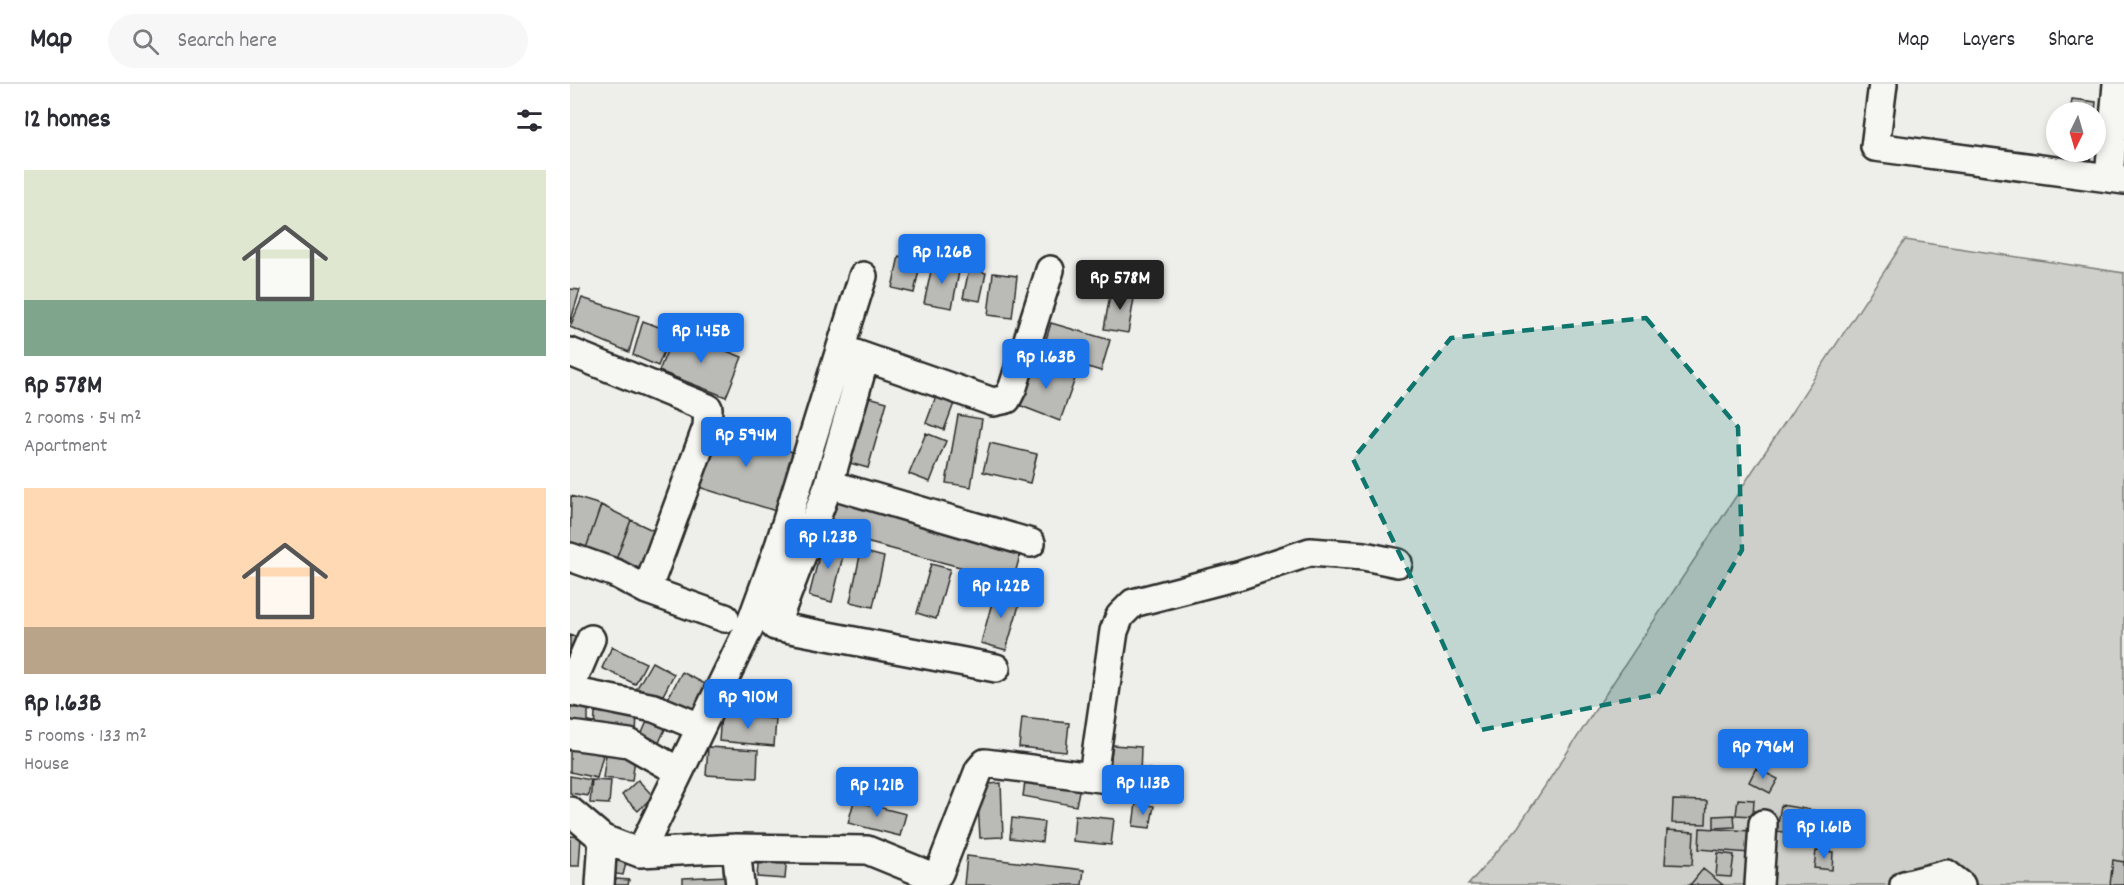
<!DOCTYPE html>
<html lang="en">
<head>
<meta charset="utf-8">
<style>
  body { margin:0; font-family:Dekko,sans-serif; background:#f7f7f7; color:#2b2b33; height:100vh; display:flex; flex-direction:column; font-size:22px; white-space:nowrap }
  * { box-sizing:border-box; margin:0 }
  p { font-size:20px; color:#7c7c81 }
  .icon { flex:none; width:33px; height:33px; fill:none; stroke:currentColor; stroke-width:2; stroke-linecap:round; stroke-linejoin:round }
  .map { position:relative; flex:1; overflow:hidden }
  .details { display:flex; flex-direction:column; background:#fff; width:570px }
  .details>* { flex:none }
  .needle { width:39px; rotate:185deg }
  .tools { position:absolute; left:1476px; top:18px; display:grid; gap:12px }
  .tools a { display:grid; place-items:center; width:60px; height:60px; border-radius:50%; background:#fff; box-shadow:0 3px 9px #0003; font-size:30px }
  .price { position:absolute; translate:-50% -51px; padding:0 14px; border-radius:6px; background:#1a73e8; color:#fff; font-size:20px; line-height:39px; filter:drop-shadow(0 2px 3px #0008) }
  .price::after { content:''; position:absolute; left:50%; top:36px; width:18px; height:14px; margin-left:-9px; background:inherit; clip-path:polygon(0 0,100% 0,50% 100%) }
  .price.active { background:#222; color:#fff }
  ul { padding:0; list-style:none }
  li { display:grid; align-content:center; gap:12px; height:318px; padding:0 24px }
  li span { display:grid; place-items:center; height:186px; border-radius:0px; color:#555 }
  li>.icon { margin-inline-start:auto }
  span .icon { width:108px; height:108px; fill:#fffc; stroke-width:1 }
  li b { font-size:26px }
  h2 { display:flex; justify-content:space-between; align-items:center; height:72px; padding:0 24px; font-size:26px }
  header { display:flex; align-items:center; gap:36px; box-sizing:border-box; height:84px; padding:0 30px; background:#fff; border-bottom:2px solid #e1e1e2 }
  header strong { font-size:28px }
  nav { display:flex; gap:33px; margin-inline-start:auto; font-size:21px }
  .search { width:420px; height:54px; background:#f7f7f7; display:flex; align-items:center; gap:15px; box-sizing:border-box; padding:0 21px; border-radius:33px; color:#7c7c81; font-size:22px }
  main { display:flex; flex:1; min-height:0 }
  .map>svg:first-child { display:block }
  .green { fill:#cececa; stroke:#7c7c7a; stroke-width:1.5 }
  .building { fill:#babab7; stroke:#2b2b2b; stroke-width:1.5 }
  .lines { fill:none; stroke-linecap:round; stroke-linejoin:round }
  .street-casing { stroke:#2b2b2b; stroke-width:32 }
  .street { stroke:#f6f6f2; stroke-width:27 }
  .marked { fill:#0f766e; fill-opacity:0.2; stroke:#0f766e; stroke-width:4.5; stroke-dasharray:12 8; stroke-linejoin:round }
</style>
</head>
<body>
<header>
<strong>Map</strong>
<div class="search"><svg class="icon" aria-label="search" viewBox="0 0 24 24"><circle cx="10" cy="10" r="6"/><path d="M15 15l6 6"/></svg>Search here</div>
<nav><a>Map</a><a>Layers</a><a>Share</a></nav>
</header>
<main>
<section class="details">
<h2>12 homes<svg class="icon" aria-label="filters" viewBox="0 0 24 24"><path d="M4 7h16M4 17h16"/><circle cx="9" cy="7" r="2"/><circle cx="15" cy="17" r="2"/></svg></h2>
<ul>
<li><span style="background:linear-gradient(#dfe7d0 70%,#7fa58c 0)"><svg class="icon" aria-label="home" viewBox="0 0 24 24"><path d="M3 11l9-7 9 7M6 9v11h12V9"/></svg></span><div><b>Rp 578M</b><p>2 rooms · 54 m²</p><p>Apartment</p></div></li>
<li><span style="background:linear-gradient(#ffd9b3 75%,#b9a48a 0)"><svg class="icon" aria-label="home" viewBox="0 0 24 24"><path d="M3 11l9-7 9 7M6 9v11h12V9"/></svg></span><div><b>Rp 1.63B</b><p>5 rooms · 133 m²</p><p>House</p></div></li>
</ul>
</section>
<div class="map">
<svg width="1554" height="801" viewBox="0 0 1554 801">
  <rect width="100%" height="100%" fill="#eeeeea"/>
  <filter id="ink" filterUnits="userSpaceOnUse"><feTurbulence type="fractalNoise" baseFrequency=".0167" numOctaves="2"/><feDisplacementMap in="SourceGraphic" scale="12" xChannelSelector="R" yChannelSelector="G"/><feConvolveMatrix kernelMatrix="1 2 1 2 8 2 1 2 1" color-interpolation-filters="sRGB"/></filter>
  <g filter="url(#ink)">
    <path class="green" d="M1335 156 1554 189V801H898L948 743Z"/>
    <path class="building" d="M1502 15 1526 18 1525 28H1500Z
      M1501 68H1521L1520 79 1500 77Z
      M329 172 351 177 344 209 322 204Z
      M363 178 390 183 382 224 354 219Z
      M399 185 416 189 410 217 393 214Z
      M423 189 447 192 442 234 418 231Z
      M0 205 10 206 0 239Z
      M541 205 565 209 558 249 534 245Z
      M12 214 69 232 59 268 0 243Z
      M73 237 102 248 88 282 63 271Z
      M481 239 540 256 531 287 472 269Z
      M105 247 172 273 156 313 89 287Z
      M462 276 506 292 490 337 446 320Z
      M368 307 386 314 374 346 356 339Z
      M295 312 317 318 298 384 276 378Z
      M388 331 412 335 401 403 376 399Z
      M145 337 230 371 209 428 122 401Z
      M356 349 376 357 360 398 339 390Z
      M420 359 467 370 460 399 413 388Z
      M1 412 31 421 14 470 0 465Z
      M263 414 452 464 443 497 254 447Z
      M31 421 61 436 43 483 14 470Z
      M61 436 91 450 74 496 43 483Z
      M254 453 276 459 262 518 239 512Z
      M291 467 314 473 303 523 280 518Z
      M361 480 380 485 366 535 347 529Z
      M426 504 452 511 436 566 411 559Z
      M0 551 12 555 0 588Z
      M42 563 76 579 65 600 32 584Z
      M82 578 104 590 90 617 67 604Z
      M112 588 141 603 125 633 96 618Z
      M18 623V644L0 645V624Z
      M25 628 67 629 66 651 24 649Z
      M151 630 206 635 204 662 149 657Z
      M452 634 499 639 496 668 449 663Z
      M78 635 96 643 87 663 69 656Z
      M542 661 571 663 570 692 540 690Z
      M0 663 33 671 27 694 0 688Z
      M37 663 66 666 62 697 33 694Z
      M138 663 188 666 187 694 136 691Z
      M1186 684 1208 695 1200 709 1179 698Z
      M456 691 510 702 506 722 453 712Z
      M0 692 21 696 18 712 0 709Z
      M22 696 41 697 39 720 20 719Z
      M68 696 83 712 68 727 52 711Z
      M431 699 433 753 410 754 407 701Z
      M1168 715 1184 716 1183 732 1166 731Z
      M1103 716 1137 717 1136 740 1102 739Z
      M284 717 336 730 330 752 278 739Z
      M566 719 584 722 580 744 563 742Z
      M1211 721 1248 727 1247 731 1265 734 1263 750 1245 747 1244 753 1207 747Z
      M505 731 544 735 541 761 503 757Z
      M1164 731 1165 743 1144 744V732Z
      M442 734 474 738 472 758 440 754Z
      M1130 744 1181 747 1180 769 1129 765Z
      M1097 746 1124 748 1122 781 1095 780Z
      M0 752 11 753 9 782H0Z
      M1246 767 1263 768 1262 786 1244 784Z
      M189 769 217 771 215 795 187 793Z
      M1148 769 1164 771 1161 793 1146 792Z
      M37 771 57 775 53 791 34 788Z
      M397 772 514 786 512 801H394Z
      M1543 776 1554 778V801H1540Z
      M1133 785 1153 801H1120Z
      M158 792V801H113V794Z
      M33 794 59 796 58 801H32Z"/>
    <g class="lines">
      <g class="street-casing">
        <path id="street" d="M1313 0 1305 63 1554 96
          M1539 93 1547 0
          M0 268 138 324 137 343 77 506
          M280 268 423 318 437 315 443 303 480 186
          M295 274 259 400 205 542 426 584
          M259 400 461 459
          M0 473 45 489 77 506 155 534
          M0 604 21 555
          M0 607 84 624 130 643
          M0 651 59 659 108 687
          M523 691 544 547 550 532 563 519 671 491 740 468 794 472 828 479
          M0 727 33 755 70 769 166 764 297 766 356 790 369 789 409 686 415 679 584 701
          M166 764 170 801
          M70 769 179 544 209 462 293 192
          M30 801 33 755
          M1189 801 1193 740
          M1334 801 1377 790 1391 801"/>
      </g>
      <use href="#street" class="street"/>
    </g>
  </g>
  <path class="marked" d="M1076 234 1168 343 1172 466 1088 610 911 646 866 544 783 375 881 254Z"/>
</svg>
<div class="tools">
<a><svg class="needle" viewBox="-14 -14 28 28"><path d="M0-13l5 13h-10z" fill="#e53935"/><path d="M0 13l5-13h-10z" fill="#7c7c81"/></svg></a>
</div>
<b class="price" style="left:372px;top:201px">Rp 1.26B</b>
<b class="price active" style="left:550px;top:227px">Rp 578M</b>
<b class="price" style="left:131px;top:280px">Rp 1.45B</b>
<b class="price" style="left:476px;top:306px">Rp 1.63B</b>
<b class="price" style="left:176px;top:384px">Rp 594M</b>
<b class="price" style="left:258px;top:486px">Rp 1.23B</b>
<b class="price" style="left:431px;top:535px">Rp 1.22B</b>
<b class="price" style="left:178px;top:646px">Rp 910M</b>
<b class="price" style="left:1193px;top:696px">Rp 796M</b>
<b class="price" style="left:573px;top:732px">Rp 1.13B</b>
<b class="price" style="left:307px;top:734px">Rp 1.21B</b>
<b class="price" style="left:1254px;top:776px">Rp 1.61B</b>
</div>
</main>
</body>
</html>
